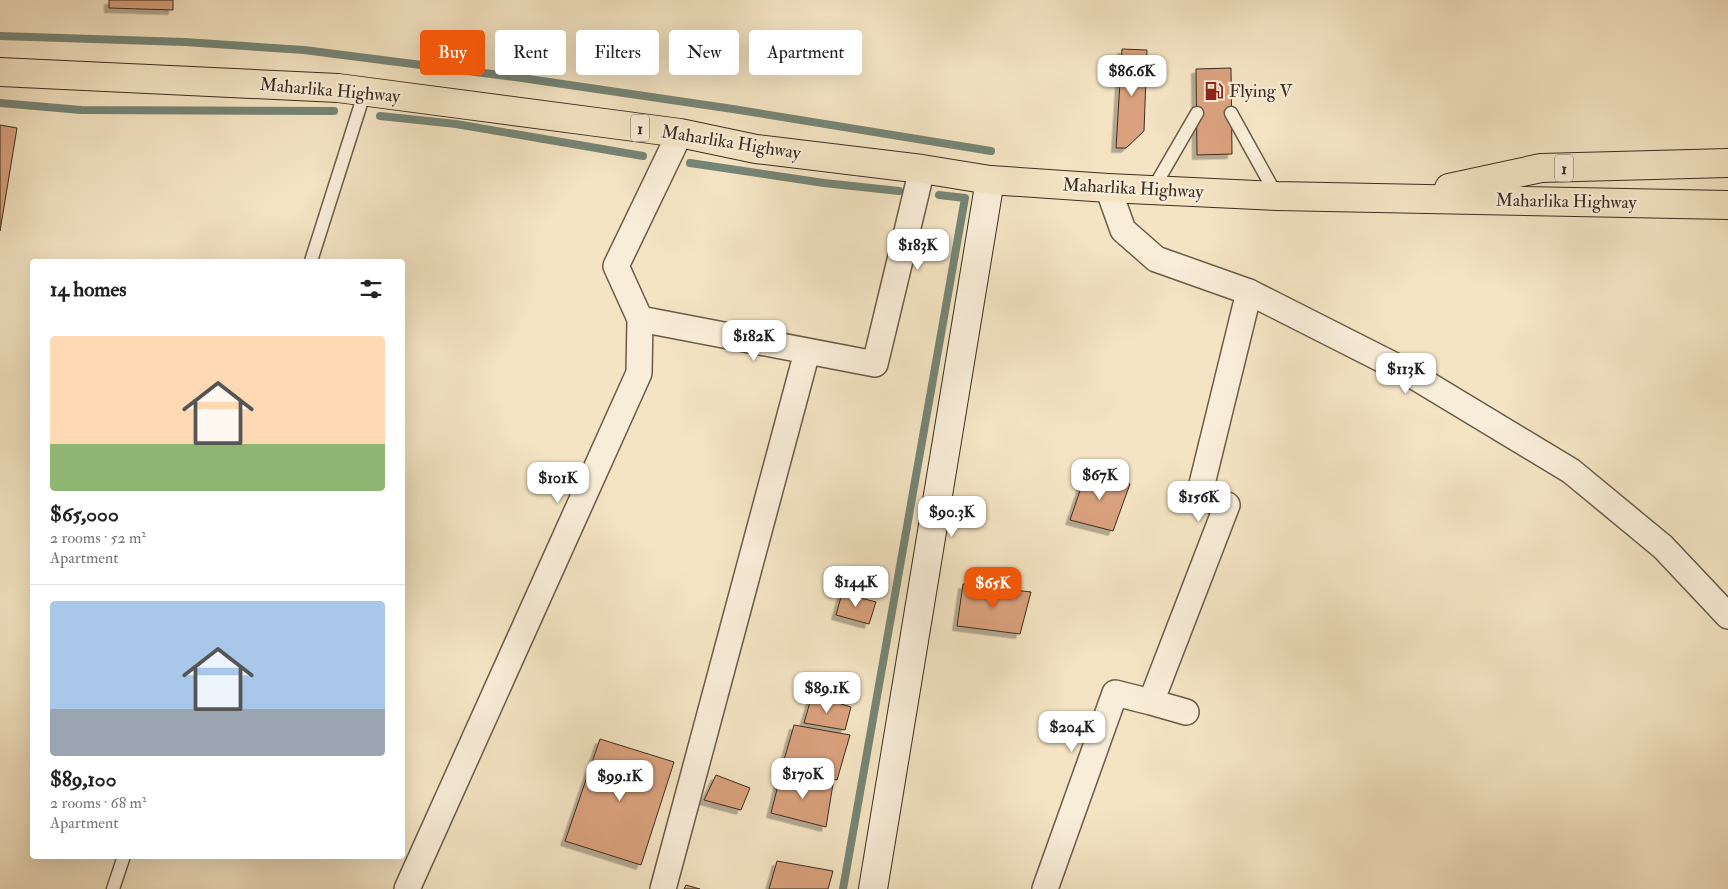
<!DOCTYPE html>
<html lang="en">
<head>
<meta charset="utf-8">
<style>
  body { margin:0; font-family:"IM FELL Double Pica",serif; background:#f2f2f2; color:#222; height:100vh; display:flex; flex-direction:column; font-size:19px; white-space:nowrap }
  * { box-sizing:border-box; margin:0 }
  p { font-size:16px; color:#767676 }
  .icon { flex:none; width:28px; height:28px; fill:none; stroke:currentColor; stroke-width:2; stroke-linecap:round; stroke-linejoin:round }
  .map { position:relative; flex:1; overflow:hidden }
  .sheet { position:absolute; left:30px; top:259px; width:375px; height:600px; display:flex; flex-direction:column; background:#fff; border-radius:5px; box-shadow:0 5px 20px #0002 }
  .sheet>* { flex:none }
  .guide { position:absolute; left:420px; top:30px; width:475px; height:45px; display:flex; gap:10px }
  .price { position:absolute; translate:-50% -42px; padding:0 11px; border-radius:10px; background:#fff; color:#222; font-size:16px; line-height:32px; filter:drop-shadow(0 1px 2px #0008) }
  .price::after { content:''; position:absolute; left:50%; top:30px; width:15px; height:11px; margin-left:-8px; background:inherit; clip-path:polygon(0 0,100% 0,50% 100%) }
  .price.current { background:#ea580c; color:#fff }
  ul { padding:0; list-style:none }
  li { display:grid; align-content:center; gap:10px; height:265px; padding:0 20px }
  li+li { border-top:1px solid #e0e0e0 }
  li span { display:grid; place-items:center; height:155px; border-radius:5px; color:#555 }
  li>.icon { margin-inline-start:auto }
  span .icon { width:90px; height:90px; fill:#fffc; stroke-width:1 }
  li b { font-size:21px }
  h2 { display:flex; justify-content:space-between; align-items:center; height:60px; padding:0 20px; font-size:21px }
  .chip { padding:0 18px; border-radius:5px; background:#fff; box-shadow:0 5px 20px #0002; font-size:18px; line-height:45px }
  .chip.current { background:#ea580c; color:#fff }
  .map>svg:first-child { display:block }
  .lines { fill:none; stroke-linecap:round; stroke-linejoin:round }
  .stream { stroke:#768575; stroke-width:8 }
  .building { fill:#d9a17d; stroke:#3b2d20; filter:url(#shadow) }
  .lane-casing { stroke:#695b49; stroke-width:15 }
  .street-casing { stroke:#695b49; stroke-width:28 }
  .secondary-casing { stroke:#3b2d20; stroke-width:30 }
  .highway-casing { stroke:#3b2d20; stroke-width:30 }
  .lane { stroke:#f8edd8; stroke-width:12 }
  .street { stroke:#f8edd8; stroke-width:25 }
  .secondary { stroke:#f8edd8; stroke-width:28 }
  .highway { stroke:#f4e4c3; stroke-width:28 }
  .labels { text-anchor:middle; stroke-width:4.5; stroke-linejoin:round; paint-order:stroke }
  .shield { fill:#f8edd8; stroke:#746757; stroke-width:1 }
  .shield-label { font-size:16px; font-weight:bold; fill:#3b2d20 }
  .street-label { font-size:18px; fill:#3b2d20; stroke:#f8edd8 }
  .poi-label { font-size:18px; fill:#3b2d20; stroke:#f8edd8; text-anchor:start }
</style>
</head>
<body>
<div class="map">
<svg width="1728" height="889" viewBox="0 0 1728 889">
  <defs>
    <filter id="shadow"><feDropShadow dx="-4.5" dy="4.5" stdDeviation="0" flood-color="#0004"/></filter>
  </defs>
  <rect width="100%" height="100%" fill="#f4e4c3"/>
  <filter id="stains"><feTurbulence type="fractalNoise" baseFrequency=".004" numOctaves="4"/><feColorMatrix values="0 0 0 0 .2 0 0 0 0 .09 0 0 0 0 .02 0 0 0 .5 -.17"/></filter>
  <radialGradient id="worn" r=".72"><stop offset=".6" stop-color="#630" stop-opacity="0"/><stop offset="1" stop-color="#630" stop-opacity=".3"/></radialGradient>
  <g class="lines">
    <path class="stream" d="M0 36 185 42 304 50 515 77 733 109 991 151
      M0 103 81 110 334 111
      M380 116 456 124 643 156
      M690 163 824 183 899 191
      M843 889 965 198 939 195"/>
  </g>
  <path class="building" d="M109 0H173V10L109 8Z
    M1122 49 1147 50 1144 131 1126 148H1116Z
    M1231 68 1232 154 1197 155 1196 69Z
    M0 125 17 128 0 231Z
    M1087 470 1130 484 1113 531 1070 520Z
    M963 584 1031 592 1020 634 957 626Z
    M842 593 876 602 869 624 836 615Z
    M812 695 851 707 845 730 804 723Z
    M794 725 850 735 837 780 782 767Z
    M600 739 674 762 641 865 565 841Z
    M781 773 833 784 826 827 771 813Z
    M716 775 750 788 741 810 704 800Z
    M777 861 833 871 828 889H769Z
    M686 885 700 889H684Z"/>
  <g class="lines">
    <g class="lane-casing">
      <path id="lane" d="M1231 113 1277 196
        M1153 189 1197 113
        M311 261 365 91
        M113 889 124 856"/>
    </g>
    <g class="street-casing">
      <path id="street" d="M1108 188 1123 230 1156 259 1249 292 1407 372 1571 471 1663 547 1728 616
        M640 319 875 364 922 169
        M1186 712 1151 702 1227 505 1199 496 1249 292
        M407 889 639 373 640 319 616 266 680 133
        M663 889 807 352
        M1045 889 1115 693 1151 702"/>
    </g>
    <g class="secondary-casing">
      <path id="secondary" d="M873 889 990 180"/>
    </g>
    <g class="highway-casing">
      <path id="highway" d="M0 72 338 88 680 133 756 149 922 169 990 180 1108 188 1277 196 1728 205
        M1449 188 1541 168 1728 163"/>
    </g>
    <use href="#lane" class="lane"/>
    <use href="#street" class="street"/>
    <use href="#secondary" class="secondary"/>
    <use href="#highway" class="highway"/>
  </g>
  <defs>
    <g id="fuel-bare" transform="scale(1.5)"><path d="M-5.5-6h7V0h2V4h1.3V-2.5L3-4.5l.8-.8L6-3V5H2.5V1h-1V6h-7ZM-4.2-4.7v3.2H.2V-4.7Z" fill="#8f2418" stroke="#f8edd8" stroke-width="2.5" paint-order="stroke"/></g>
  </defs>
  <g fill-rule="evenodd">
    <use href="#fuel-bare" x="1214" y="91"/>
  </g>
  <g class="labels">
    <g class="shield">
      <rect x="631" y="114.5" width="18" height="27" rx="4"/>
      <rect x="1555" y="154.5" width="18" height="27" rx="4"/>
    </g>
    <g class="shield-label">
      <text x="640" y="134">1</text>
      <text x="1564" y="174">1</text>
    </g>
    <g class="street-label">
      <text transform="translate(330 90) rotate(5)" y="6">Maharlika Highway</text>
      <text transform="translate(731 142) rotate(9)" y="6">Maharlika Highway</text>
      <text transform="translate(1133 188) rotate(3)" y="6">Maharlika Highway</text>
      <text transform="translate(1566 201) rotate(1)" y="6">Maharlika Highway</text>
    </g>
    <g class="poi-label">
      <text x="1229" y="97">Flying V</text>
    </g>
  </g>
  <rect width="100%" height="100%" filter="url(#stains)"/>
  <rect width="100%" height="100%" fill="url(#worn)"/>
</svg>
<b class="price" style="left:1132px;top:97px">$86.6K</b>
<b class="price" style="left:918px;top:271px">$183K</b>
<b class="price" style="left:754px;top:362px">$182K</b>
<b class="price" style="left:1406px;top:395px">$113K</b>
<b class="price" style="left:1100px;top:501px">$67K</b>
<b class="price" style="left:558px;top:504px">$101K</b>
<b class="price" style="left:1199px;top:523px">$156K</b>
<b class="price" style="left:952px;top:538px">$90.3K</b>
<b class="price" style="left:856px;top:608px">$144K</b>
<b class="price current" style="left:993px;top:609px">$65K</b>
<b class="price" style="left:827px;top:714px">$89.1K</b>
<b class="price" style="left:1072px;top:753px">$204K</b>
<b class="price" style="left:803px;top:800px">$170K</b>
<b class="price" style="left:620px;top:802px">$99.1K</b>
<div class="guide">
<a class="chip current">Buy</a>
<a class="chip">Rent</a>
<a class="chip">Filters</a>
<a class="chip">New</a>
<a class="chip">Apartment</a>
</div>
<section class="sheet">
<h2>14 homes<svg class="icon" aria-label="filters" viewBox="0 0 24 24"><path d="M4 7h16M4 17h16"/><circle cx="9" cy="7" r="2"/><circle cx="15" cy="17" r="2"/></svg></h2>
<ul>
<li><span style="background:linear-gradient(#ffd9b3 70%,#8fb573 0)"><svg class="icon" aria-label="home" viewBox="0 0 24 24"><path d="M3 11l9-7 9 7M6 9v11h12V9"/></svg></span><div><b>$65,000</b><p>2 rooms · 52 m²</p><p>Apartment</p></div></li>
<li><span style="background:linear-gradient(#a9c7e8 70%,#9aa5b1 0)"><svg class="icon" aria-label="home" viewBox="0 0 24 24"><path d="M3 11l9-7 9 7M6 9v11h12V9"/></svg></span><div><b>$89,100</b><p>2 rooms · 68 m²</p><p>Apartment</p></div></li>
</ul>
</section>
</div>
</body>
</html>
